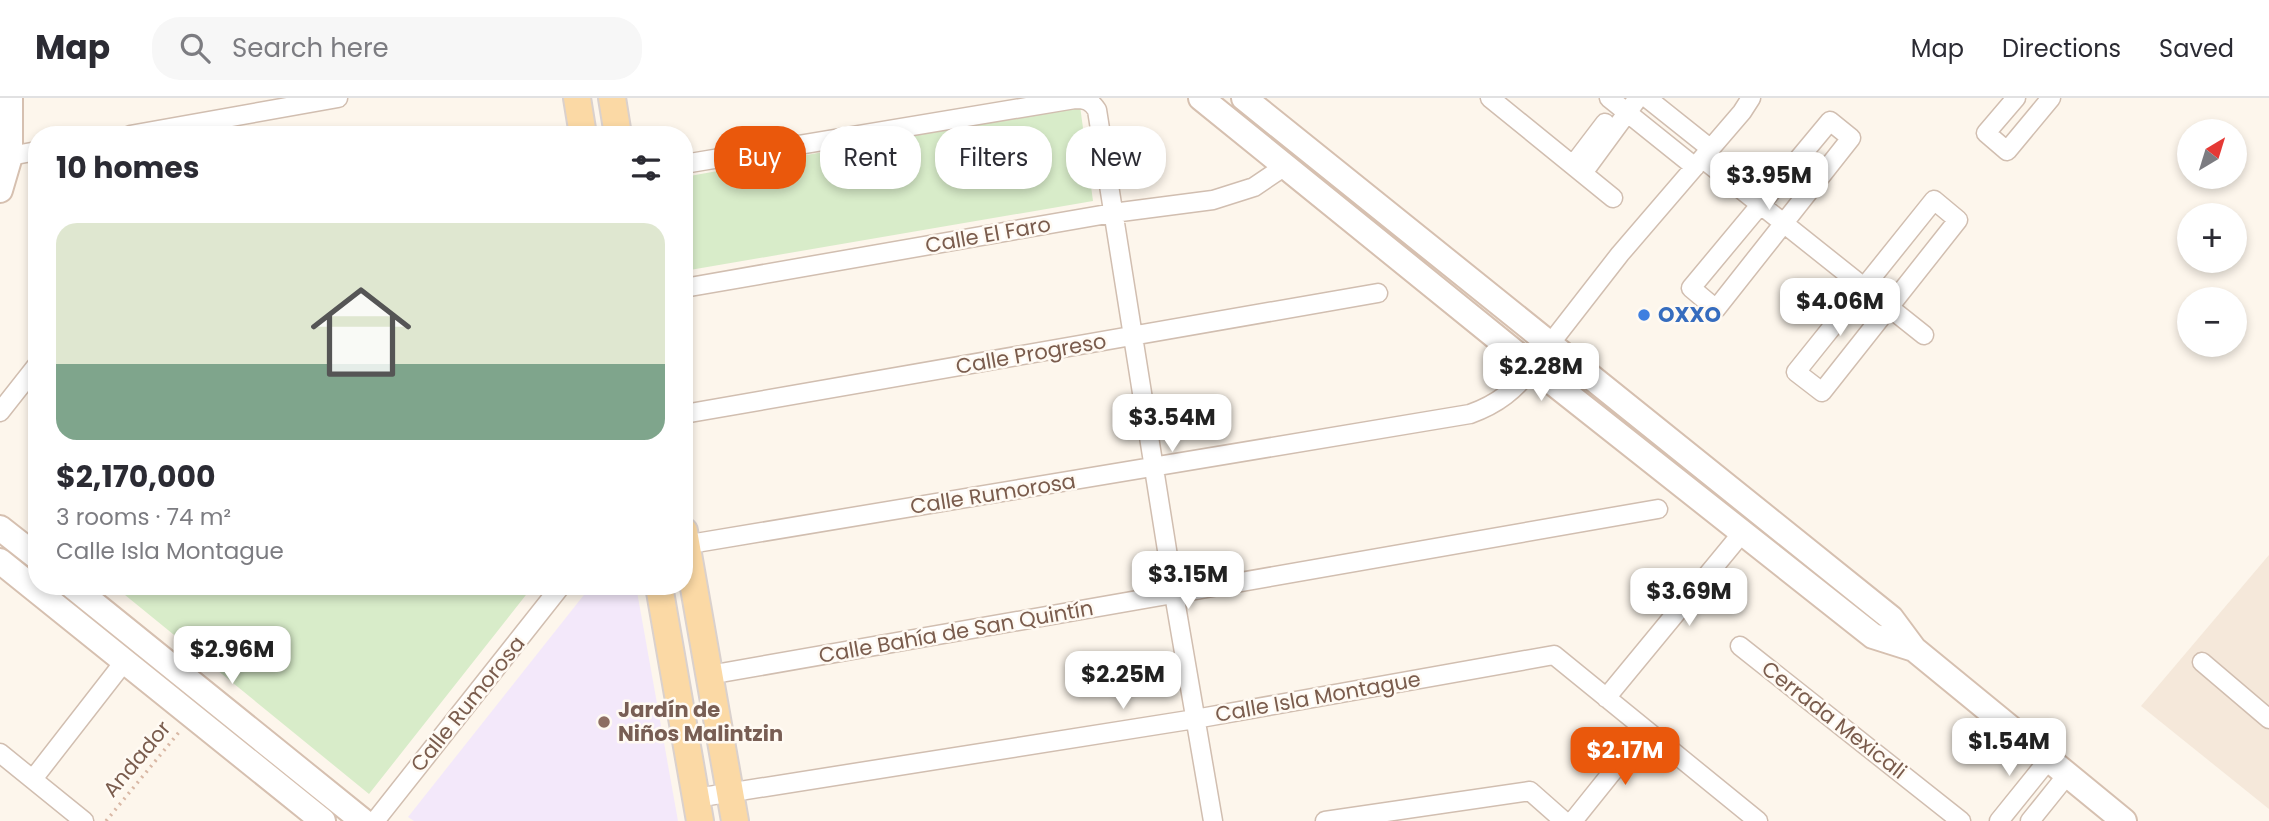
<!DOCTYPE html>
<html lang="en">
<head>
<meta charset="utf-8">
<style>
  body { margin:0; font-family:Poppins,sans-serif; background:#f7f7f7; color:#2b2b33; height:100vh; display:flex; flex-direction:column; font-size:26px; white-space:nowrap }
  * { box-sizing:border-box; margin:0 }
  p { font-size:23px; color:#7c7c81 }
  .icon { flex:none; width:38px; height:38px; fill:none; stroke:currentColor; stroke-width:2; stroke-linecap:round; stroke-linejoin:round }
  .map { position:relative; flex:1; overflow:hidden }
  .details { position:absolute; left:28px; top:28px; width:665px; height:469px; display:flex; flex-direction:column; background:#fff; border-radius:28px; box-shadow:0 4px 10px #0003 }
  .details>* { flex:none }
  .top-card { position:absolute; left:714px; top:28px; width:665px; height:63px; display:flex; gap:14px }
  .needle { width:46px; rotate:38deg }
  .buttons { position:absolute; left:2177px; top:21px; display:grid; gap:14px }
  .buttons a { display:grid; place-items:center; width:70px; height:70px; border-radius:50%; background:#fff; box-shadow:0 4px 10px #0003; font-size:35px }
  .price { position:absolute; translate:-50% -60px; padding:0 16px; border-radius:14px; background:#fff; color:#222; font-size:23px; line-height:46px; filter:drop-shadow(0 2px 4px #0008) }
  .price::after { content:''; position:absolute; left:50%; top:42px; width:21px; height:16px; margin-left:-10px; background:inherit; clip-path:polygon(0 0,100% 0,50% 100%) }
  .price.on { background:#ea580c; color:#fff }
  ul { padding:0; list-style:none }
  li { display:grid; align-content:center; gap:14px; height:371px; padding:0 28px }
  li+li { border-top:2px solid #e1e1e2 }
  li span { display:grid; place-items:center; height:217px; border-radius:21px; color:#555 }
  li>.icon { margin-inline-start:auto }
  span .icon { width:126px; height:126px; fill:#fffc; stroke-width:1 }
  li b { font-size:30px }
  h2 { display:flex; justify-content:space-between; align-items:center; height:84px; padding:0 28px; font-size:30px }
  .chip { padding:0 24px; border-radius:28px; background:#fff; box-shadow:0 4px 10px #0003; font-size:24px; line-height:63px }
  .chip.on { background:#ea580c; color:#fff }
  header { display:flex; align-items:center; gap:42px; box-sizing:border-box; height:98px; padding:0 35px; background:#fff; border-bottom:2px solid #e1e1e2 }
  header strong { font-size:33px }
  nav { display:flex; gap:38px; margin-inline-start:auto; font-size:24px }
  .search { width:490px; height:63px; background:#f7f7f7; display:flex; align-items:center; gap:18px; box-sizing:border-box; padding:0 24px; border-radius:28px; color:#7c7c81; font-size:26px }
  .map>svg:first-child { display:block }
  .residential { fill:#f5e8da }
  .education { fill:#f3e8fa }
  .green { fill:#d8ecc9 }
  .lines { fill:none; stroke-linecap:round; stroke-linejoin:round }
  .street-casing { stroke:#d1beb0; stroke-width:21 }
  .secondary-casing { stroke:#d6c0b0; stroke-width:28 }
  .primary-casing { stroke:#dad1cd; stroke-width:30 }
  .path { stroke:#d9b8a5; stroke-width:3.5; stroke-dasharray:2 5; stroke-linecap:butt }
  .street { stroke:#fff; stroke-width:18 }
  .secondary { stroke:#fff; stroke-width:24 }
  .primary { stroke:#fbd9a5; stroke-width:26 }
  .shop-dot { fill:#3f7fe0; stroke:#fffaf3; stroke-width:2.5 }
  .education-dot { fill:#8d6e63; stroke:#fffaf3; stroke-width:2.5 }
  .labels { text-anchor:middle; stroke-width:5; stroke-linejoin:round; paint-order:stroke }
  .street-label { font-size:21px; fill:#7a5c4d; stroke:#fffaf3 }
  .shop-label { font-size:21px; font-weight:bold; fill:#366cbe; stroke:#fffaf3; text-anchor:start }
  .education-label { font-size:21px; font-weight:bold; fill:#785e54; stroke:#fffaf3; text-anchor:start }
</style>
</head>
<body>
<header>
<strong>Map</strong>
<div class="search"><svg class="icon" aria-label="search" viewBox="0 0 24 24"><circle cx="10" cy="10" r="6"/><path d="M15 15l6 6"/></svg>Search here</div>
<nav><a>Map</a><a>Directions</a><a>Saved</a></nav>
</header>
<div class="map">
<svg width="2269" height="723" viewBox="0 0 2269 723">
  <rect width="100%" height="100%" fill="#fdf6ec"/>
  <path class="residential" d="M2269 457V711L2141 608Z"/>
  <path class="education" d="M591 488H636L678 723H414L408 719Z"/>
  <path class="green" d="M1080 8 1093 103 684 173V79Z
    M114 488H533L369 696Z"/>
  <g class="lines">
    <g class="street-casing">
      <path id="street" d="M1490 0 1613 100
        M1609 0 1695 69
        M1647 0 1711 51
        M2016 0 1986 35 2007 53 2051 0
        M1830 23 1851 40 1716 211 1691 190Z
        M130 37 338 0
        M10 58 37 53
        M1703 61 1924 237
        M684 66 1075 1C1086 1 1091 3 1097 12L1174 496 1213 723
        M1573 67 1605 25
        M1583 75 1638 0
        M1934 102 1958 122 1822 294 1796 274Z
        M684 190 1113 115 1213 102 1254 89 1285 68
        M1550 246 1620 156 1742 14 1751 0
        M0 314 37 267
        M684 316 1378 195
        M684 447 1470 316C1498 306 1515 292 1533 269
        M1740 548 1961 723
        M2202 564 2269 621
        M709 577 1658 411
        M1606 600 1742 435
        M0 655 84 723
        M33 681 124 564
        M696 700 1195 621 1554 557 1758 723
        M375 723 561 488
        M1325 723 1530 693 1564 723
        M1573 723 1646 632
        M1999 723 2049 661
        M2030 723 2067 677"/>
    </g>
    <g class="secondary-casing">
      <path id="secondary" d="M1201 0 1533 269 1873 538 1914 551
        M1244 0 1891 520 1914 551 2124 723
        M0 92 10 58V0
        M0 430 37 459
        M0 463 323 723
        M72 488 363 723"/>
    </g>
    <g class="primary-casing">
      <path id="primary" d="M577 0 583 37
        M612 0 618 37
        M684 433 735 723
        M659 488 700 723"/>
    </g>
    <path class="path" d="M106 723 180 633"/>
    <use href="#street" class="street"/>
    <use href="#secondary" class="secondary"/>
    <use href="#primary" class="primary"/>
  </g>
  <circle class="shop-dot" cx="1644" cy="217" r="7"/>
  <circle class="education-dot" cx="604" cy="624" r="7"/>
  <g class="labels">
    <g class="street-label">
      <text transform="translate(988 137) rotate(-10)" y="7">Calle El Faro</text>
      <text transform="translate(1031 256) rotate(-10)" y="7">Calle Progreso</text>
      <text transform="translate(993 396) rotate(-9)" y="7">Calle Rumorosa</text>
      <text transform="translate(956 534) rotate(-10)" y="7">Calle Bahía de San Quintín</text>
      <text transform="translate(1318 599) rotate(-10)" y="7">Calle Isla Montague</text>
      <text transform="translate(468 606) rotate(-51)" y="7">Calle Rumorosa</text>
      <text transform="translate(1834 622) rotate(38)" y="7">Cerrada Mexicali</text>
      <text transform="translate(137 661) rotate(-50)" y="7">Andador</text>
    </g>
    <g class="shop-label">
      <text x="1658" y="224">OXXO</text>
    </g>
    <g class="education-label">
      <text x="618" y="619">Jardín de<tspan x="618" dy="24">Niños Malintzin</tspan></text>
    </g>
  </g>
</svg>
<div class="buttons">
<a><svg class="needle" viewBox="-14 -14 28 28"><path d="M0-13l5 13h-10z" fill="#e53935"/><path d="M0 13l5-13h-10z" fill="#7c7c81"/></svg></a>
<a>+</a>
<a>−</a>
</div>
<b class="price" style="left:1769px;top:114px">$3.95M</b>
<b class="price" style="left:1840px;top:240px">$4.06M</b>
<b class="price" style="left:1541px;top:305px">$2.28M</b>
<b class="price" style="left:1172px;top:356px">$3.54M</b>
<b class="price" style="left:1188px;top:513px">$3.15M</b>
<b class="price" style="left:1689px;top:530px">$3.69M</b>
<b class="price" style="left:232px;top:588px">$2.96M</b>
<b class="price" style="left:1123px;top:613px">$2.25M</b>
<b class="price" style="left:2009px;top:680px">$1.54M</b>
<b class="price on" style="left:1625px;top:689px">$2.17M</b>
<div class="top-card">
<a class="chip on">Buy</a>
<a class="chip">Rent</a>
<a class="chip">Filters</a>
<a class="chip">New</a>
</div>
<section class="details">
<h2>10 homes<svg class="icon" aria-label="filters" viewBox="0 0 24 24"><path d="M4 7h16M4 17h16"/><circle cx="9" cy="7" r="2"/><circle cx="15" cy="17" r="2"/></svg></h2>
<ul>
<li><span style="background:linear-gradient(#dfe7d0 65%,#7fa58c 0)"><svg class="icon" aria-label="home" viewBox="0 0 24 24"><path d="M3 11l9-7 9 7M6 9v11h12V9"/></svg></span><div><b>$2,170,000</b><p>3 rooms · 74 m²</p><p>Calle Isla Montague</p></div></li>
</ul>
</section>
</div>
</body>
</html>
